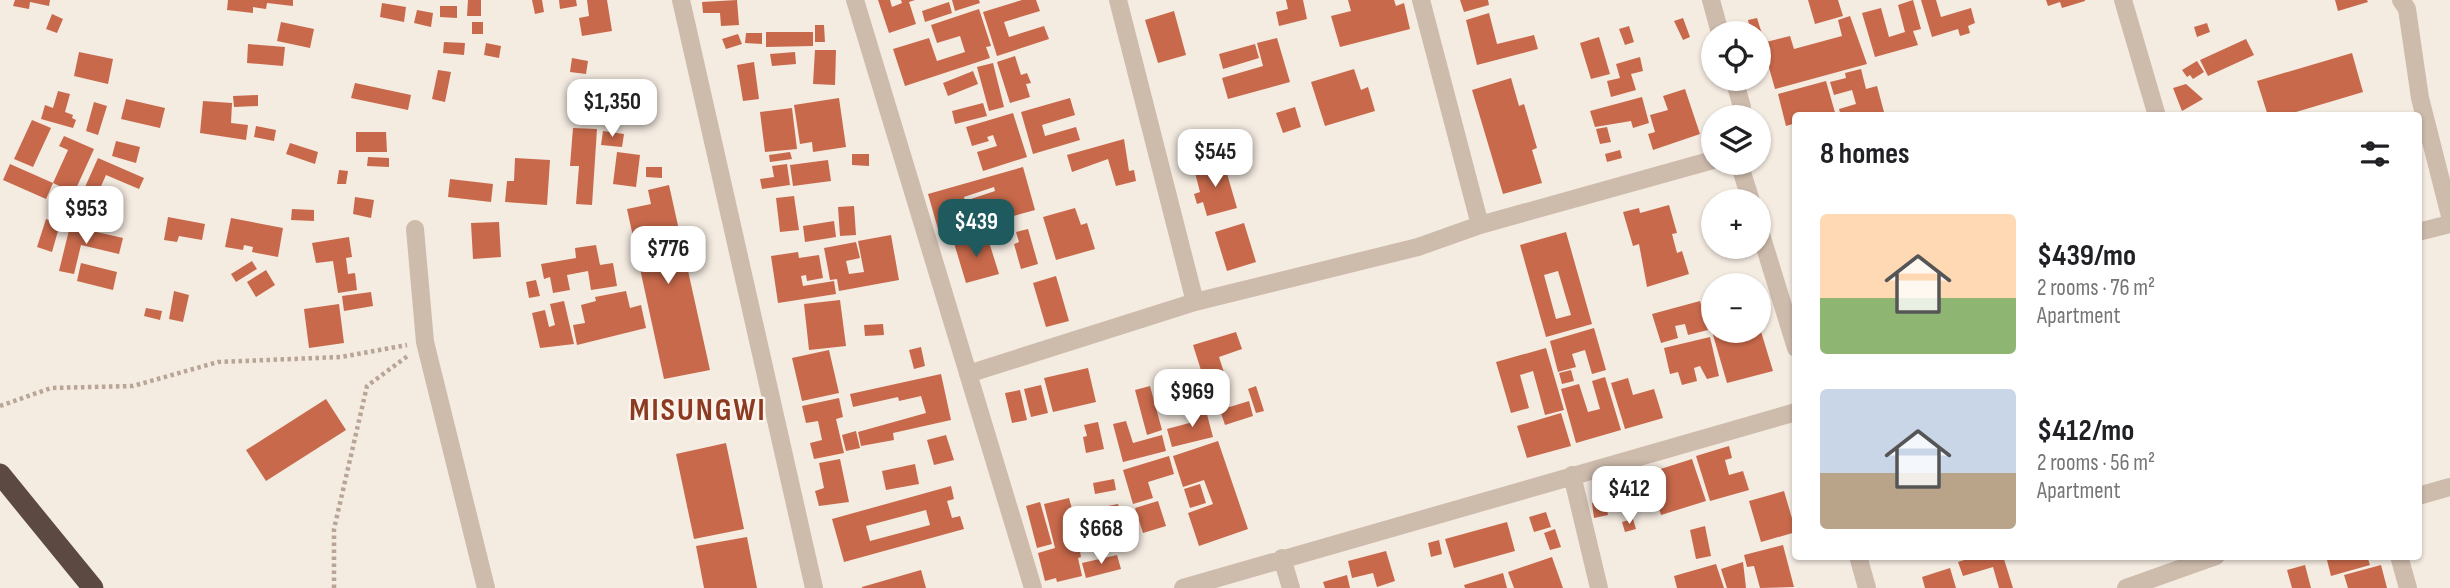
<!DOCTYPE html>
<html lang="en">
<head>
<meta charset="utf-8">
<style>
  body { margin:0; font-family:"Sofia Sans Condensed",sans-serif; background:#f2f2f2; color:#202124; height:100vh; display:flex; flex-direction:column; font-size:26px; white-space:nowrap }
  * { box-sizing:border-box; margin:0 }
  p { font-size:23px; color:#757577 }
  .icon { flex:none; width:38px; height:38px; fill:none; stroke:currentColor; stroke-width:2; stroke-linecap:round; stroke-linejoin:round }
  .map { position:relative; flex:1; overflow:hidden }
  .panel { position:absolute; left:1792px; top:112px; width:630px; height:448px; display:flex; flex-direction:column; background:#fff; border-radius:7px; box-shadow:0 2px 5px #0004 }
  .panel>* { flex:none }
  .controls { position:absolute; left:1701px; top:21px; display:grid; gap:14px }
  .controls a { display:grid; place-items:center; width:70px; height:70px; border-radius:50%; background:#fff; box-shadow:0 2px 5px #0004; font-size:35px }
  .price { position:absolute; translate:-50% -60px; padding:0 16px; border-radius:14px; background:#fff; color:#222; font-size:23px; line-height:46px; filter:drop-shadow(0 2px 4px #0008) }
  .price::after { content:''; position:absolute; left:50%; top:42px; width:21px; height:16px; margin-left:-10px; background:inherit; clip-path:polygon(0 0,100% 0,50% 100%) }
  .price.on { background:#1f5a5e; color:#fff }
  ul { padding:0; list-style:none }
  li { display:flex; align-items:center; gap:21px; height:175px; padding:0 28px }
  li span { display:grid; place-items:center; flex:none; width:196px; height:140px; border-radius:7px; color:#555 }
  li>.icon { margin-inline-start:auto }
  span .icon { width:84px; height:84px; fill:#fffc; stroke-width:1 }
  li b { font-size:30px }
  h2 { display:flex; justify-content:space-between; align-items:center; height:84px; padding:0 28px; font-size:30px }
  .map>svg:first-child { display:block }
  .building { fill:#c8694b; fill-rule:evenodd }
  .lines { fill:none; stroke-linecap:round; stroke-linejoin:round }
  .path { stroke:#b9a596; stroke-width:4.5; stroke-dasharray:3.5 3.5; stroke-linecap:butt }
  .minor { stroke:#cdbbac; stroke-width:18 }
  .highway { stroke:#5c4a42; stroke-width:21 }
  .labels { text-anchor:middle; stroke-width:5; stroke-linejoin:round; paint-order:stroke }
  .district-label { font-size:32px; font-weight:bold; letter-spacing:2px; fill:#8c3b22; stroke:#fbf5ee }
</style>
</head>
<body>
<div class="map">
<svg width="2450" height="588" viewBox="0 0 2450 588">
  <rect width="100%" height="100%" fill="#f4ebe1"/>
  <path class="building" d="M15 0H50L49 6 30 2 29 9 13 6Z
    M228 0H293V6L267 3 266 9 253 7V13L227 10Z
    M468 0H481V16H467Z
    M532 0H542L544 12 535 14Z
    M559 0H576L577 6 560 9Z
    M587 0H607L612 31 582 36 579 18 589 16Z
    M737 0 739 25 721 26 720 13H703L702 2Z
    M878 0H890L892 7 902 3 901 0H915L909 2 916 24 889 33Z
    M952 0H979L980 3 955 11Z
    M1022 0H1036L1040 11 1004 22 1009 37 1044 26 1049 39 997 56 983 12Z
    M1286 0H1303L1307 19 1279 26 1276 12 1288 9Z
    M1348 0H1394L1396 6 1404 3 1410 29 1340 47 1331 16 1351 11Z
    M1460 0H1488L1489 5 1464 12Z
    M1808 0H1838L1843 16 1815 24Z
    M1913 0 1921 29 1913 31 1918 45 1875 57 1862 13 1881 8 1889 37 1905 32 1898 5Z
    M1921 0H1936L1941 17 1971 8 1975 23 1968 26 1970 33 1960 36 1958 29 1932 37Z
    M2046 0H2085V1L2062 8 2060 2 2048 6Z
    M2335 0H2367L2368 2 2338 11Z
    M949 2 952 13 925 22 922 11Z
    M382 3 406 7 404 22 380 17Z
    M440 6H457V18L440 17Z
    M979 9 991 46 986 47 990 58 905 86 893 49 929 38 937 61 965 52 960 36 937 43 931 25Z
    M417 10 433 13 431 27 414 23Z
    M1174 11 1186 55 1158 63 1145 20Z
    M1489 13 1497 44 1534 35 1538 49 1477 65 1466 20Z
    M52 14 63 19 57 33 46 29Z
    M1850 16 1867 64 1775 89 1762 43 1790 36 1794 49 1842 36 1838 20Z
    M1683 18 1690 37 1683 40 1674 21Z
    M1757 18 1762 34 1759 35 1751 33 1748 20Z
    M281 22 314 29 310 48 277 41Z
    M472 22H483V34H472Z
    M2207 23 2210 32 2197 37 2194 27Z
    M815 25H824L825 42H815Z
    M1629 26 1634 42 1625 45 1619 29Z
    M766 32H813V46L766 47Z
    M746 33H762V44L745 43Z
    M738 34 742 44 726 49 722 39Z
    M1599 37 1610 74 1591 79 1580 43Z
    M1277 38 1290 82 1228 99 1222 78 1263 66 1257 43Z
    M2246 39 2254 55 2208 76 2200 60Z
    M444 42 465 43 464 55 443 53Z
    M486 43 501 46 499 58 484 55Z
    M248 44 285 47 283 66 247 63Z
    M1255 44 1259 58 1223 69 1219 54Z
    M815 50H836L835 85 813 84Z
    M79 52 113 59 108 84 74 76Z
    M795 52 796 64 772 66 770 54Z
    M2352 53 2363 92 2283 116H2268L2257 81Z
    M1015 56 1021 75 1027 73 1031 83 1026 84 1030 97 1010 103 997 62Z
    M1640 57 1643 71 1631 74 1636 90 1611 97 1607 81 1620 78 1616 64Z
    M572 58 588 61 586 74 570 72Z
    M2197 61 2204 72 2193 79 2190 75 2187 77 2182 70Z
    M754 62 759 99 743 101 737 65Z
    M993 63 1004 107 989 111 977 67Z
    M1354 69 1361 90 1368 87 1375 111 1325 126 1311 82Z
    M1861 69 1866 89 1877 86 1884 112 1841 116 1839 109 1856 104 1852 90 1834 95 1830 82 1846 78 1845 73Z
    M438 70 451 72 445 102 432 99Z
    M973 71 978 84 948 96 943 83Z
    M1511 78 1519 106 1524 104 1537 148 1532 150 1542 183 1503 194 1472 90Z
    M1826 81 1836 116H1796V123L1786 126 1778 94Z
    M355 83 411 95 408 110 351 98Z
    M650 83 651 96 641 97 640 84Z
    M2186 84 2203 99 2182 111 2173 88Z
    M1685 89 1700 134 1653 150 1648 134 1655 132 1650 115 1668 110 1663 96Z
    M58 91 70 94 65 112 73 115 72 118 76 120 73 128 41 119 45 105 53 108Z
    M258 95V106L234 107 233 96Z
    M1642 97 1649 123 1633 128 1631 121 1595 127 1590 111Z
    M839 98 846 147 813 152 812 142 800 144 794 105Z
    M1070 98 1075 115 1042 125 1045 136 1076 127 1080 140 1033 154 1021 112Z
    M126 99 165 108 160 128 121 119Z
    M203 101 232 103 231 123 248 125 246 140 200 133Z
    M94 102 107 106 98 135 86 131Z
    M983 103 987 116 955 124 952 111Z
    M1295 107 1301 127 1283 133 1276 113Z
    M792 108 797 149 765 152 760 112Z
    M1013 113 1027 157 983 171 977 152 997 146 993 135 987 137 989 141 972 146 966 127Z
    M32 120 51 128 33 167 14 159Z
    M256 126 276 130 274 141 254 137Z
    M1607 127 1611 142 1600 144 1596 129Z
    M573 128 597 129 592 205 576 204 579 166H570Z
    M603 131 624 134 622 147 601 145Z
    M356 132H386L387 152H356Z
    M64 136 94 149 74 193 53 183 68 150 59 146Z
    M1124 139 1129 171 1134 170 1136 181 1116 186 1108 159 1072 172 1067 155Z
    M116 141 140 147 136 163 112 156Z
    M290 143 318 152 315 164 286 154Z
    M1620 150 1622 158 1607 162 1605 154Z
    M617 152 640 155 636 187 613 184Z
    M790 152 792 159 770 162 769 155Z
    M852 154H869V166L852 165Z
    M368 157 389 158V167L367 166Z
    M98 158 144 178 139 189 106 175 98 193 85 187Z
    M515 158 550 160 547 205 505 202 507 181H514Z
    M828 160 831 181 793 186 790 165Z
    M1223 160 1237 208 1207 216 1203 202 1197 204 1194 194 1200 192 1194 169Z
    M10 164 53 183 46 199 3 180Z
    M787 164 790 185 762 189 760 179 774 177 772 166Z
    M646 167H662V178L646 177Z
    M1023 167 1035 210 940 236 928 194ZM994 187 995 191 965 201 964 197Z
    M339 170 348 171 346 184H337Z
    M450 179 493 184 491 202 448 197Z
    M669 185 710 370 664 379 627 209 651 204 648 190Z
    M794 196 799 230 780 232 776 198Z
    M355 197 374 200 371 218 353 214Z
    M1669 205 1677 233 1672 234 1677 253 1682 251 1689 274 1647 287 1639 244 1633 246 1623 212 1639 208 1640 213Z
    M854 206 856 235 840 236 838 207Z
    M1075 208 1081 225 1087 223 1095 249 1056 260 1043 217Z
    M292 209 314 210V221L291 220Z
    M168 217 205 224 202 240 179 236 177 242 164 240Z
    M231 218 283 228 278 257 252 252 253 247 244 245 243 250 225 247Z
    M46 219 60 224 52 252 37 247Z
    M834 221 836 237 805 242 803 226Z
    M499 222 501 257 473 259 471 223Z
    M1244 223 1256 262 1227 271 1215 232Z
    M70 226 123 238 119 254 81 245 74 274 59 271Z
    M1028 229 1038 264 1021 269 1014 244 1019 242 1016 232Z
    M1566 232 1592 324 1546 337 1520 245ZM1558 271 1571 315 1556 319 1544 275Z
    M891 235 899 280 839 291 837 279 830 280 824 248 856 242 860 258 846 261 849 274 864 272 858 241Z
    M981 235 983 244 989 242 999 274 966 283 954 243Z
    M349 237 352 257 346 258 348 274 355 273 357 290 338 293 333 261 316 263 312 243Z
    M596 245 600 265 613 263 617 286 591 290 588 271 567 275 570 290 553 293 550 277 544 279 541 264 576 258 575 248Z
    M798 252 799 258 819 255 823 278 807 281 806 275 801 276 803 286 834 281 836 294 778 303 771 256Z
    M252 261 257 269 236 282 231 274Z
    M81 263 117 272 113 290 77 281Z
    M266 270 275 285 256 297 247 282Z
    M1056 276 1069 321 1046 327 1033 283Z
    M536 280 540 296 529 298 526 282Z
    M174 291 189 295 183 322 169 319Z
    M626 291 630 308 641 305 646 328 577 345 573 325 585 323 581 305 596 301 595 297Z
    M371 292 373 306 344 311 342 296Z
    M840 300 846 346 809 350 804 304Z
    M564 301 574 344 540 348 532 313 545 310 549 327 555 325 550 304Z
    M1700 301 1708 330 1688 335 1685 324 1675 326 1678 338 1661 343 1652 314Z
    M1713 301V331H1735L1737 336 1749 331H1759V325L1773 371 1727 383 1704 304Z
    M339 304 344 343 309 348 304 309Z
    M146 308 162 311 160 320 144 316Z
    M883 324 884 335 865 336 864 325Z
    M1594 328 1606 370 1592 374 1585 350 1572 354 1576 367 1558 372 1550 341Z
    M1236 332 1242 349 1219 357 1227 382 1207 389 1193 345Z
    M1710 337 1719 376 1707 379 1700 366 1694 368 1697 381 1682 385 1678 372 1670 374 1664 348Z
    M921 347 925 366 914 369 909 350Z
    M1546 348 1564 410 1545 415 1533 371 1520 375 1529 408 1511 413 1496 362Z
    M829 350 839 393 802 401 792 358Z
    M1088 368 1096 402 1053 412 1044 378Z
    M1571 370 1574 381 1562 384 1559 373Z
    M941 374 951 420 893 433 894 440 861 446 858 432 926 413 921 396 899 401 898 397 853 407 850 394Z
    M1605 377 1621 430 1576 443 1561 389 1579 384 1588 412 1600 409 1592 381Z
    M1628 378 1633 395 1654 389 1663 418 1625 429 1611 383Z
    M1041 385 1048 413 1031 417 1024 389Z
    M1150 386 1162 430 1147 435 1135 390Z
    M1223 386 1229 405 1217 409 1211 390Z
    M1256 386 1264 411 1256 413 1248 389Z
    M1020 390 1027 420 1012 423 1005 393Z
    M839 398 843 417 836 419 844 453 814 459 810 443 822 440 818 421 806 423 802 406Z
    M326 399 346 430 266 481 246 450Z
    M1249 401 1253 416 1225 425 1220 410Z
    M1205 407 1213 437 1172 447 1167 429 1193 422 1190 410Z
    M1561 413 1571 446 1527 458 1517 426Z
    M1126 421 1133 443 1162 435 1166 451 1123 462 1113 424Z
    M1098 422 1104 449 1086 453 1083 437 1087 436 1084 425Z
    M856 431 860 448 846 451 842 435Z
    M946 435 954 460 934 465 927 440Z
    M1218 441 1248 529 1199 546 1188 513 1213 504 1204 480 1183 487 1173 456Z
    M726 443 744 529 694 539 676 454Z
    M1729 446 1732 458 1725 460 1729 475 1743 471 1749 490 1710 501 1696 456Z
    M1169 456 1174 474 1148 482 1153 498 1133 504 1123 470Z
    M840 459 849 502 819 506 815 491 824 488 819 463Z
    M1692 459 1706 501 1661 515 1648 473Z
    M915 464 919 484 886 490 882 471Z
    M1617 477 1621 488 1610 492 1606 482Z
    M1114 479 1116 490 1095 494 1093 483Z
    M1200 484 1206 503 1190 508 1184 489Z
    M951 486 954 499 947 501 952 518 960 516 964 529 844 562 832 519ZM926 510 930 525 870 541 866 526Z
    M1784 491 1796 532 1761 542 1749 501Z
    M1069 498 1082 545 1079 546 1081 557 1078 558 1082 576 1057 582 1056 578 1045 581 1038 553 1055 548 1044 504Z
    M1158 501 1166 526 1143 533 1135 508Z
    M1605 501 1608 515 1594 518 1592 503Z
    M1040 502 1052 544 1037 548 1026 506Z
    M1118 504 1126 537 1106 542 1098 508Z
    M1546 512 1551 527 1534 532 1529 517Z
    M1633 519 1636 529 1625 532 1622 522Z
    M1507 522 1515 551 1454 568 1445 539Z
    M1705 526 1711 556 1696 559 1690 530Z
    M1555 529 1561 547 1550 550 1544 533Z
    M747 537 757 588H704L696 546Z
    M1439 540 1442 554 1431 557 1428 543Z
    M1783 545 1794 587 1760 588 1754 566 1747 567 1744 555Z
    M1386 551 1395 581 1377 587 1373 573 1352 578 1348 561Z
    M1117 555 1121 569 1086 578 1082 563Z
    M1977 556H2003L2013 588H1999L1993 567 1963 576 1958 562Z
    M2341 556H2367L2370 565 2331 576 2327 560Z
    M1552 557 1563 588H1514L1508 572Z
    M1743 562 1746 588H1727L1721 569Z
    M1716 564 1724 588H1677L1674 576Z
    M2305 565 2311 588H2292L2287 570Z
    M2381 565 2387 588H2348L2344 575Z
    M1950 568 1956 588H1925L1922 577Z
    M921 570 926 588H862V587Z
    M1503 573 1507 588H1465L1464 585Z
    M1347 575 1350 588H1325L1323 582Z"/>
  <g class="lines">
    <path class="path" d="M0 406 51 388 133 386 218 362 341 357 407 345
      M334 588V529L367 386 409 355"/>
    <path class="minor" d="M681 0 814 588
      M855 0 1033 588
      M1118 0 1195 302 1418 247 1480 225 1713 160
      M1421 0 1480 225
      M1711 0 1720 33
      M2123 0 2157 116
      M2401 0 2407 9 2420 98 2450 216
      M1734 79 1742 107 1741 117
      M1739 163 1751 201
      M1759 228 1796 348
      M415 229 425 342 486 588
      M2418 232 2450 224
      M968 374 1195 302
      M1572 475 1599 588
      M2418 496 2450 487
      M1858 556 1867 588
      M2399 556 2408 588
      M1282 558 1291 588
      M1183 588 1796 412
      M2126 588 2216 556"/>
    <path class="highway" d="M0 474 93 588"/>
  </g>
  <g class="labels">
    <g class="district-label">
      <text x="698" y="420">MISUNGWI</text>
    </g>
  </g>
</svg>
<div class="controls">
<a><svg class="icon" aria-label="locate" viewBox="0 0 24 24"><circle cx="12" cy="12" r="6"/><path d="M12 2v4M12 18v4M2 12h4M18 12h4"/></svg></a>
<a><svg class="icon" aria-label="layers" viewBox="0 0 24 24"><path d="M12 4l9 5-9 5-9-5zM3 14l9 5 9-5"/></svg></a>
<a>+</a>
<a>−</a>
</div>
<b class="price" style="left:612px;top:139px">$1,350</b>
<b class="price" style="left:1215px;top:189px">$545</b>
<b class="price" style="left:86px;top:246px">$953</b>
<b class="price on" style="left:976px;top:259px">$439</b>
<b class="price" style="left:668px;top:286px">$776</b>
<b class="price" style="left:1192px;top:429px">$969</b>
<b class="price" style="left:1629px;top:526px">$412</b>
<b class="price" style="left:1101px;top:566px">$668</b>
<section class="panel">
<h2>8 homes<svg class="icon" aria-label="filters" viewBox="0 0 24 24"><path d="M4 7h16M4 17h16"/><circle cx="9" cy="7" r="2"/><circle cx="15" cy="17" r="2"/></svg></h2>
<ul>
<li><span style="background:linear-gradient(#ffd9b3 60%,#8fb573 0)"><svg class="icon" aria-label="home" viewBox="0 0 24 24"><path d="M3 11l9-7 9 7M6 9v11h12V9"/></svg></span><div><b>$439/mo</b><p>2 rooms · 76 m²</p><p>Apartment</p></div></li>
<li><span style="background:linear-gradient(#c9d6e8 60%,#b9a48a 0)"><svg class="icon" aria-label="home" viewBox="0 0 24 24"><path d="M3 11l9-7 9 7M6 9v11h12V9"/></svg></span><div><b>$412/mo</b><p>2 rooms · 56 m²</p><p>Apartment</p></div></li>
</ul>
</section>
</div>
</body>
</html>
